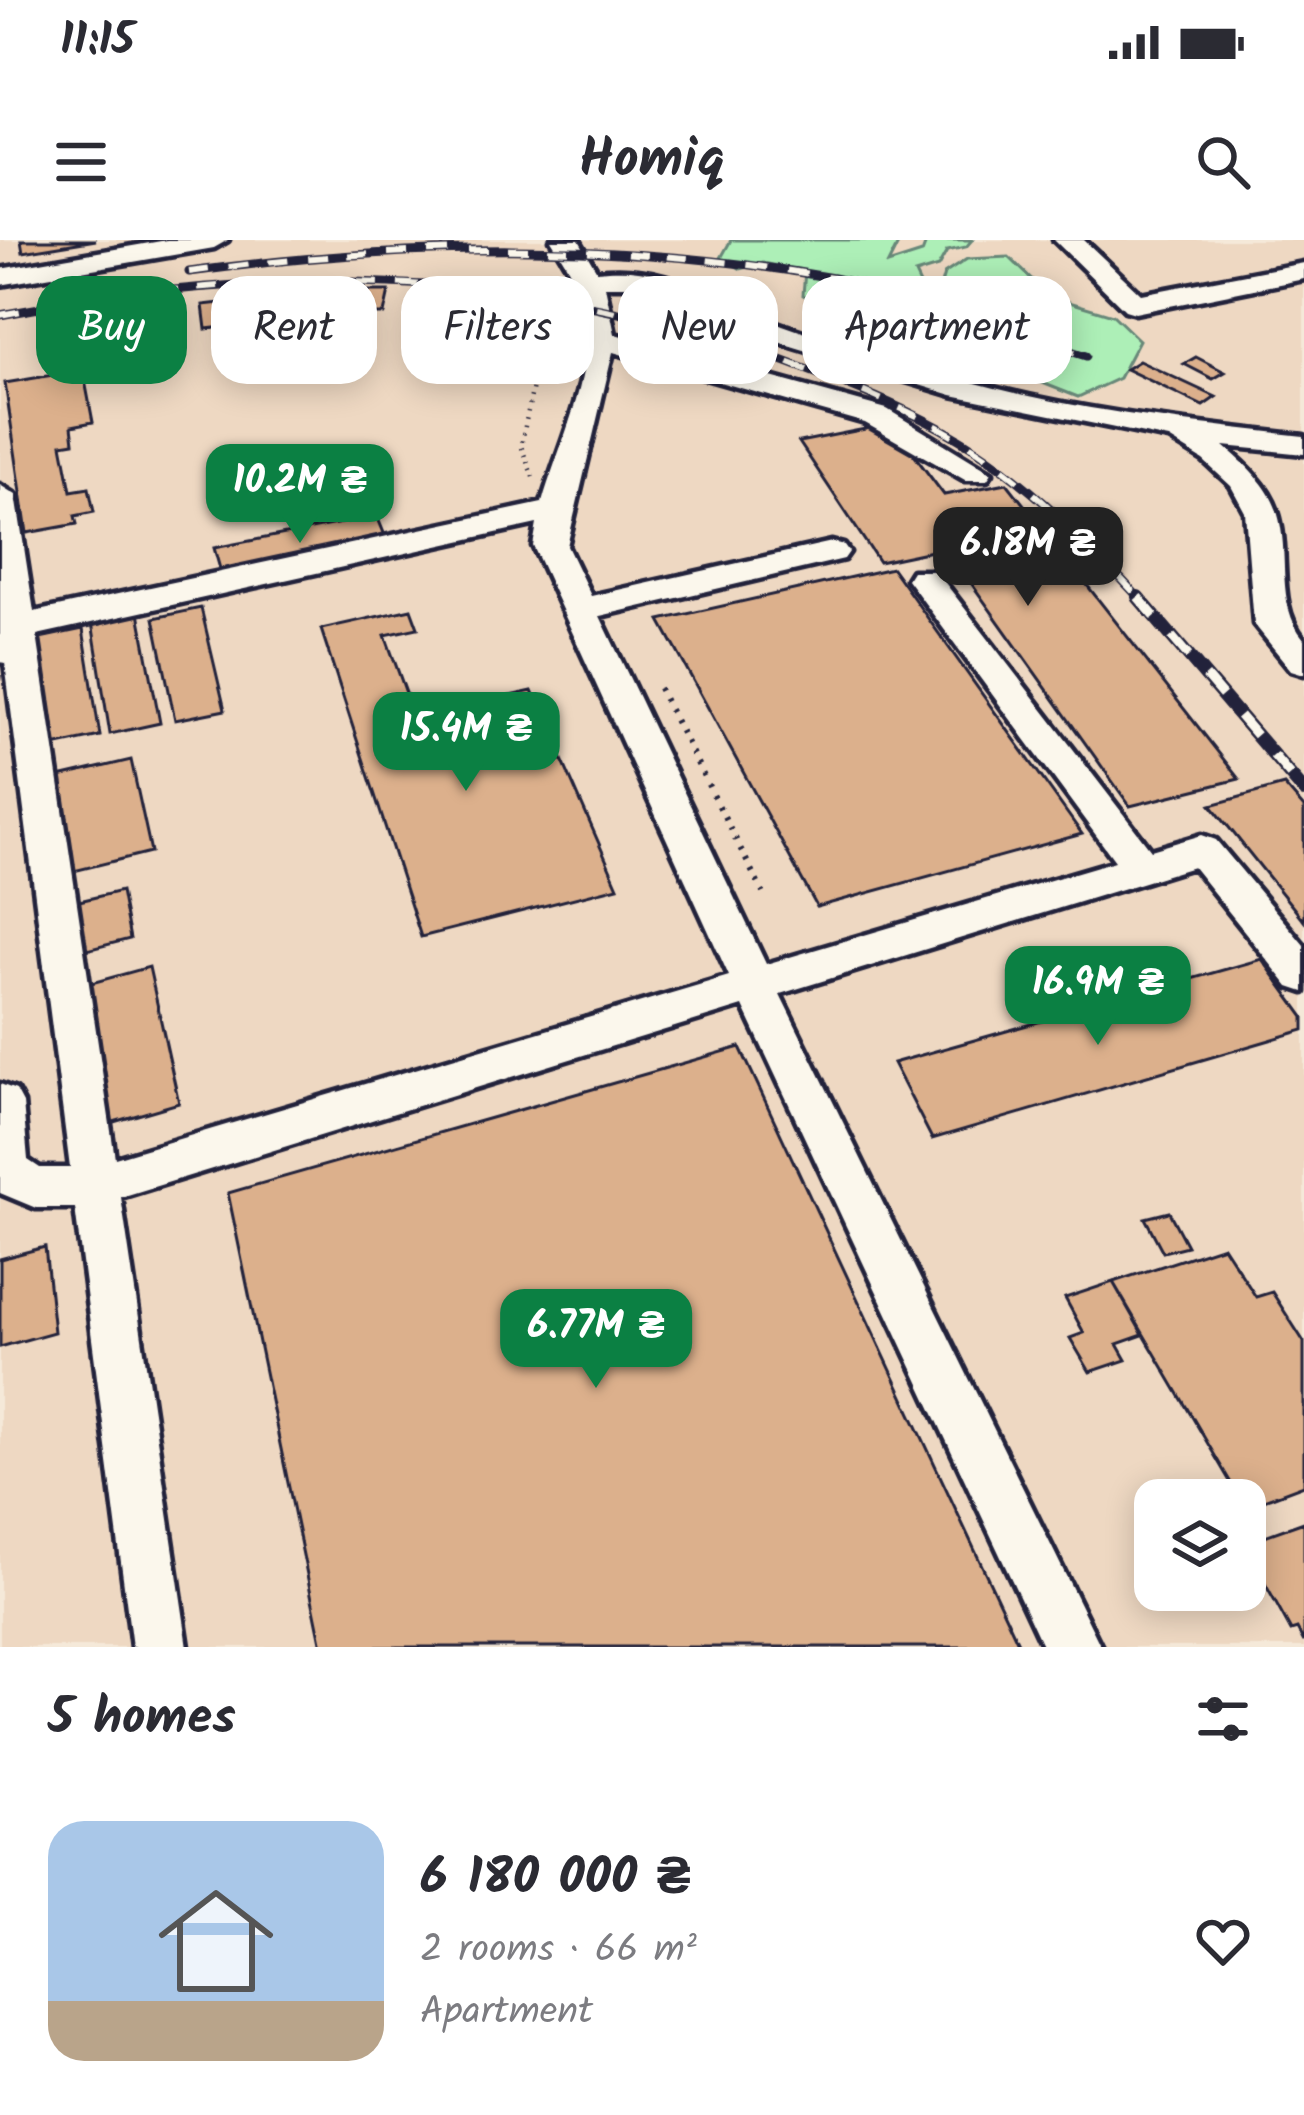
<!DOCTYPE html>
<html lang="en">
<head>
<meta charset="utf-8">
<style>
  body { margin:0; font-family:Kalam,sans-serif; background:#f7f7f7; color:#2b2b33; height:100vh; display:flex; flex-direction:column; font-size:45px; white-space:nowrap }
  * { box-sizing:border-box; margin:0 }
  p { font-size:39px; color:#7c7c81 }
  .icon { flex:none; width:66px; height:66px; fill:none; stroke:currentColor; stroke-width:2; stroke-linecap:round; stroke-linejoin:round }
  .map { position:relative; height:1407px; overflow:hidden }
  .details { display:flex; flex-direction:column; background:#fff; flex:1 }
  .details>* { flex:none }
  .top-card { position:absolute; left:36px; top:36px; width:1233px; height:108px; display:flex; gap:24px }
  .buttons { position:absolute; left:1134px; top:1239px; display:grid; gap:24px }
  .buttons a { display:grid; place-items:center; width:132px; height:132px; border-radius:24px; background:#fff; box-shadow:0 6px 30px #0003; font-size:60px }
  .price { position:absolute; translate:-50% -102px; padding:0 27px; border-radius:24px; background:#0b8043; color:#fff; font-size:39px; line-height:78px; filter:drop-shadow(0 3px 6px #0008) }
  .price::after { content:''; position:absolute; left:50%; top:72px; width:36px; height:27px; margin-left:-18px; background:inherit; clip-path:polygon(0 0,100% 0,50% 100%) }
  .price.current { background:#222; color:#fff }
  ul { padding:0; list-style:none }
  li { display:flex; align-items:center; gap:36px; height:300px; padding:0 48px }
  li+li { border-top:3px solid #e1e1e2 }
  li span { display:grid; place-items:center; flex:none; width:336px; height:240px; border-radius:36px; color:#555 }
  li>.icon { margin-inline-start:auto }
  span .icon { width:144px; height:144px; fill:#fffc; stroke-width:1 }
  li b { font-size:51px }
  h2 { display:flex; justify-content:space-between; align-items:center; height:144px; padding:0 48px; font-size:51px }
  .tag { padding:0 42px; border-radius:36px; background:#fff; box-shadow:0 6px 30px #0003; font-size:42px; line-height:108px }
  .tag.current { background:#0b8043; color:#fff }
  .status { display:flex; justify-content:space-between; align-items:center; height:84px; padding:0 60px; background:#fff; direction:ltr }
  .status svg { height:33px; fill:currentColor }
  header { display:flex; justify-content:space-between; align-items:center; height:156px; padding:0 48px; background:#fff; font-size:54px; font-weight:800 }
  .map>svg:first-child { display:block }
  .built { fill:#eed8c2; fill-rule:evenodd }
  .green { fill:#adefb7; stroke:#688879; stroke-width:3 }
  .building { fill:#dcb08c; stroke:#22223b; stroke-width:3 }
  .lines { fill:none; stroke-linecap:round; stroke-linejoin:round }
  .minor-casing { stroke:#22223b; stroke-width:9 }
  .path-far1 { stroke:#22223b; stroke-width:4.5; stroke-dasharray:1.5 6; stroke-linecap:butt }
  .path { stroke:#22223b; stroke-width:6; stroke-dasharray:3 9; stroke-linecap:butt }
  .minor { fill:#fbf7ec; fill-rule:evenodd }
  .rail-far1-casing { stroke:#22223b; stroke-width:9 }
  .rail-casing { stroke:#22223b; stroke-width:14 }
  .rail-far1 { stroke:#fbf7ec; stroke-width:6; stroke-dasharray:20; stroke-linecap:butt }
  .rail { stroke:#fbf7ec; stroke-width:9; stroke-dasharray:26; stroke-linecap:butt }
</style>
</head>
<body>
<div class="status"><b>11:15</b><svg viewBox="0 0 49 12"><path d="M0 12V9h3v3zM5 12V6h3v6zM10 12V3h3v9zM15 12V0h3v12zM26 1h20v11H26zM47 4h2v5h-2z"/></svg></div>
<header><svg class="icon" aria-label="menu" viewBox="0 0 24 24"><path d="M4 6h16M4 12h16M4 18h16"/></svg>Homiq<svg class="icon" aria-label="search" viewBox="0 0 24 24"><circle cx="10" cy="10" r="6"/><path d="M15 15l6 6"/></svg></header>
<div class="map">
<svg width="1304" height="1407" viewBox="0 0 1304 1407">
  <rect width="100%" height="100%" fill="#f5e9d9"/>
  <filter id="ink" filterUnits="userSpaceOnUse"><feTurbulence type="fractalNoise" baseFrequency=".00833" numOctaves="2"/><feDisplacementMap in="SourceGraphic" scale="24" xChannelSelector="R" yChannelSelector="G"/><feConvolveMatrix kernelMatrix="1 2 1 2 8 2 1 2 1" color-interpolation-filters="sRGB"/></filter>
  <g filter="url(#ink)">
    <path class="built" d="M0 0H1304V1407H0ZM1155 1260H1245V1350H1155Z"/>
    <path class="green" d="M731 0H900L888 24 922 13 927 0H972L966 7 947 11 938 27 915 34 923 51H939L944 34 967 19 1009 17 1049 56 1113 75 1139 100 1119 138 1078 157 1007 129 955 132 838 93 818 63 803 55 805 31 763 23 741 29 721 18Z"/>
    <path class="building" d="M21 0H96L23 12Z
      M291 51H389L384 74H285Z
      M281 56 285 80 206 89 203 65Z
      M1196 117 1225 132 1213 139 1184 124Z
      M1139 121 1216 157 1203 166 1126 129Z
      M83 130 93 182 72 186 74 202 62 204 71 251 89 248 94 272 75 276 77 284 27 293 5 143Z
      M891 184 944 255 1007 243 1239 539 1130 566 946 308 879 322 799 202Z
      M377 276 388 303 222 336 214 308Z
      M892 328 1082 594 817 667 660 380Z
      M201 368 225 470 175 480 154 378Z
      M411 369 418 388 385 395 423 500 478 487 469 465 532 451 618 647 421 697 321 389Z
      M139 373 160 483 110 494 92 382Z
      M83 389 100 496 49 507 35 399Z
      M131 520 151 612 70 632 55 538Z
      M1284 545 1304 568V681L1211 565Z
      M121 651 130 699 79 712 71 663Z
      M1262 719 1304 777V790L932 899 893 823Z
      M149 727 179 863 110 883 84 745Z
      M740 807 1020 1407H322L228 953Z
      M1169 972 1187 1006 1163 1012 1145 978Z
      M1223 1006 1256 1057 1272 1052 1304 1102V1245L1245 1267 1113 1042Z
      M45 1007 54 1092 0 1107V1019Z
      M1113 1042 1143 1095 1117 1104 1126 1120 1090 1132 1070 1098 1084 1093 1065 1058Z
      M1304 1282V1402L1297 1389 1291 1391 1245 1307V1303Z"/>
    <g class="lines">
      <g class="minor-casing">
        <path id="minor" d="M167 0H228L214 8 0 45V29Z
          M551 0H579L597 31C670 22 712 60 777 83 837 105 900 121 961 139 1072 171 1190 183 1304 196V214L1224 206C1245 224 1268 244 1277 271 1291 314 1274 363 1304 399V434L1291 430 1254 384 1245 272 1231 246 1203 220 1169 199 952 155 755 95 647 46H605L615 94 887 169 992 233 987 240H965L865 183 613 112 567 306 591 356 832 302 844 305 849 312 844 319 600 376 766 724 1115 621 907 339 912 331H936L1151 610 1202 595 1216 600 1304 705V752L1289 747 1193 627 780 754 1101 1407H1043L743 766 121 957 188 1407H132L75 968H36L0 953V844L16 850 23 863 28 920 40 928H70L5 423 0 422V245L16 255 34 372 542 263C559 202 601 124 582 59 575 38 563 19 551 0ZM537 284 533 306 729 736 115 918 37 395Z
          M1054 0H1084L1141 54 1304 23V39L1135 73 1125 70Z"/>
      </g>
      <path class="path-far1" d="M533 237 521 206 543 96"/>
      <path class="path" d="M659 448 763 653"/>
      <use href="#minor" class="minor"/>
      <g class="rail-far1-casing">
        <path id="rail-far1" d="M189 32C401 3 623 0 833 38 919 56 1002 90 1086 116
          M0 75C268 25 514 26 773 117 841 142 911 168 972 207 1035 248 1090 305 1141 360"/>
      </g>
      <g class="rail-casing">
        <path id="rail" d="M1138 357 1304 551"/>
      </g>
      <use href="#rail-far1" class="rail-far1"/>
      <use href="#rail" class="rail"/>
    </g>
  </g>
</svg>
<div class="buttons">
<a><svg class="icon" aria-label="layers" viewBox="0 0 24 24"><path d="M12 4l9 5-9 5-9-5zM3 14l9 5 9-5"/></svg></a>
</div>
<b class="price" style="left:300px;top:306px">10.2M ₴</b>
<b class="price current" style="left:1028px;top:369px">6.18M ₴</b>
<b class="price" style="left:466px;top:554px">15.4M ₴</b>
<b class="price" style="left:1098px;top:808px">16.9M ₴</b>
<b class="price" style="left:596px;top:1151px">6.77M ₴</b>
<div class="top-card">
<a class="tag current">Buy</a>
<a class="tag">Rent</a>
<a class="tag">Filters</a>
<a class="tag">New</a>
<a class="tag">Apartment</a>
</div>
</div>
<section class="details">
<h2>5 homes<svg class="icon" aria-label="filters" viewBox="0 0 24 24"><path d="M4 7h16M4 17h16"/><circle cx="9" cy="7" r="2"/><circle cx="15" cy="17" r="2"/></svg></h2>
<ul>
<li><span style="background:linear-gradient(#a9c7e8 75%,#b9a48a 0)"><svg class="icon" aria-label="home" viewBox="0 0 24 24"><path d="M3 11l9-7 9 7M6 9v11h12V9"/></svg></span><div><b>6 180 000 ₴</b><p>2 rooms · 66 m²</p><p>Apartment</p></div><svg class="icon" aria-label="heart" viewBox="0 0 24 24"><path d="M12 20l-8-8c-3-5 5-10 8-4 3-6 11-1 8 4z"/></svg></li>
</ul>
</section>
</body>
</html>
